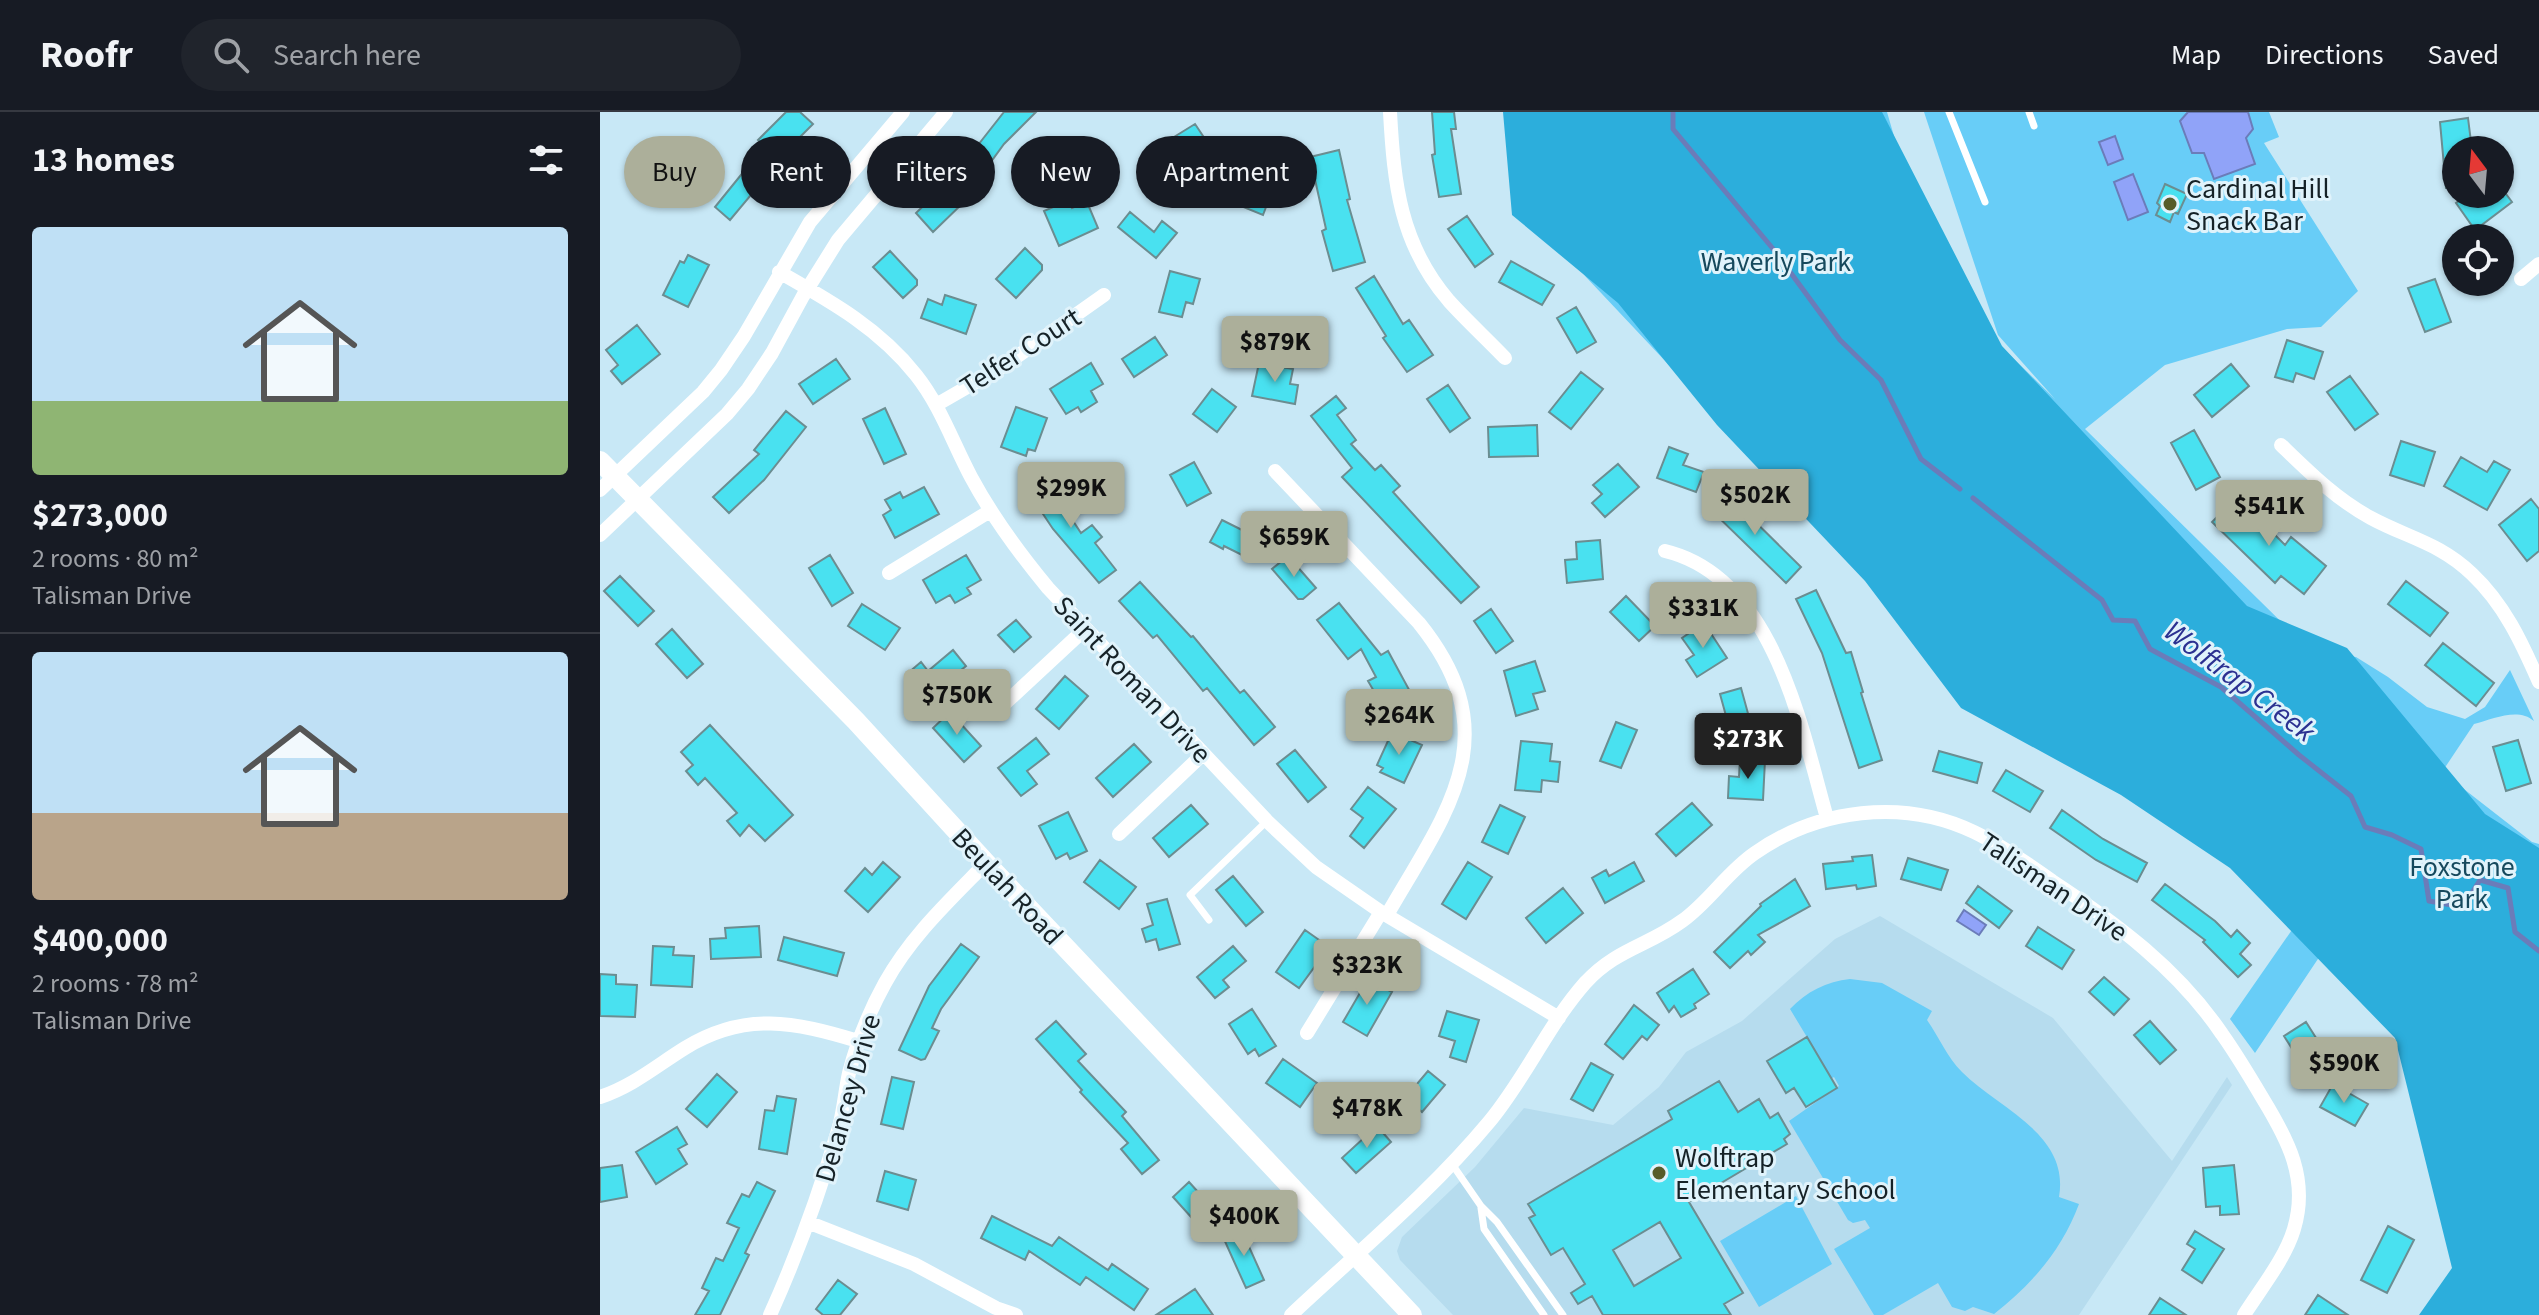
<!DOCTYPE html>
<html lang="en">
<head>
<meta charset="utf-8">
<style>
  body { margin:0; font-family:"Source Sans 3",sans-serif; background:#20242c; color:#f1f3f6; height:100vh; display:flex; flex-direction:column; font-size:30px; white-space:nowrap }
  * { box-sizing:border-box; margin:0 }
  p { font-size:26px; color:#9ea1a6 }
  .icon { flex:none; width:44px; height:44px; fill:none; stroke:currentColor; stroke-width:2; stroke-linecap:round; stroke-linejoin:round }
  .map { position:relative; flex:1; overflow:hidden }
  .side { display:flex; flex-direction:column; background:#171b24; width:600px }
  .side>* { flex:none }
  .guide { position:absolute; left:24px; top:24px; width:760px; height:72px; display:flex; gap:16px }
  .needle { width:52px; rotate:344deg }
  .controls { position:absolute; left:1842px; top:24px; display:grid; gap:16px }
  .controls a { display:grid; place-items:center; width:72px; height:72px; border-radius:50%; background:#171b24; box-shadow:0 2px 6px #0004; font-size:40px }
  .price { position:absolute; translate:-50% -68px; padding:0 18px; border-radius:8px; background:#acaf9a; color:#111; font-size:26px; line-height:52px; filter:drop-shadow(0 2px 4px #0008) }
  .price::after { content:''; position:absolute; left:50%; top:48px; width:24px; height:18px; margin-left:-12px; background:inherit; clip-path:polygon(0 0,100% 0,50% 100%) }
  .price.selected { background:#222; color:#fff }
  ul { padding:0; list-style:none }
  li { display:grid; align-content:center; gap:16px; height:424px; padding:0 32px }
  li+li { border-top:2px solid #363941 }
  li span { display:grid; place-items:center; height:248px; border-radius:8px; color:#555 }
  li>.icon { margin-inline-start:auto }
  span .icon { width:144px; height:144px; fill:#fffc; stroke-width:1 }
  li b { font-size:34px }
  h2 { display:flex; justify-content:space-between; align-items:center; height:96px; padding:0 32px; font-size:34px }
  .tag { padding:0 28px; border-radius:36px; background:#171b24; box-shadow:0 2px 6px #0004; font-size:28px; line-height:72px }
  .tag.selected { background:#acaf9a; color:#111 }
  header { display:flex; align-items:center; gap:48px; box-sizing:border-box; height:112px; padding:0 40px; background:#171b24; border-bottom:2px solid #363941 }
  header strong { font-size:38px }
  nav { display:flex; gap:44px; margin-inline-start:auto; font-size:28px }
  .search { width:560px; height:72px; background:#20242c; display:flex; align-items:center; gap:20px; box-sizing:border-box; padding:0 28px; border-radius:44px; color:#9ea1a6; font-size:30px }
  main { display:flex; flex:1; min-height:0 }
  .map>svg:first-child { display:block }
  .built { fill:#b6dcee }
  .green { fill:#68cdf7 }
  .forest { fill:#2caedc }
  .water { fill:#90a3f8; stroke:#6b7cb9; stroke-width:2 }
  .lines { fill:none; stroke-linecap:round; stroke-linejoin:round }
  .stream { stroke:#6b7cb9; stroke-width:5 }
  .building { fill:#49e1f0; stroke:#6b8d91; stroke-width:2; fill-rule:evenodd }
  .lane { stroke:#fff; stroke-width:7 }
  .street { stroke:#fff; stroke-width:14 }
  .secondary { stroke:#fff; stroke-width:20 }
  .poi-dot { fill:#575c29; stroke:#e0f3fb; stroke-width:3 }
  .labels { text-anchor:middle; stroke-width:6; stroke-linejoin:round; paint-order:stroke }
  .poi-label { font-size:28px; fill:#162227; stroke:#e0f3fb; text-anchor:start }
  .park-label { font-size:28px; fill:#16495d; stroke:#e0f3fb }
  .street-label { font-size:28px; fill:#162227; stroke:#e0f3fb }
  .water-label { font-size:30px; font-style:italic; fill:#2b3191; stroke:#e0f3fb }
</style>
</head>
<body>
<header>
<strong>Roofr</strong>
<div class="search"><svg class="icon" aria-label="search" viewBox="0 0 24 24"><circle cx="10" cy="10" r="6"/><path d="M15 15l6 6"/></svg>Search here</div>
<nav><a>Map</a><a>Directions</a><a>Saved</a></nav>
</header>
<main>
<section class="side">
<h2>13 homes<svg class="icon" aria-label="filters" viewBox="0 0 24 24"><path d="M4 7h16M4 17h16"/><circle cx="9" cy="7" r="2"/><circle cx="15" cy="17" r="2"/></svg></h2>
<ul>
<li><span style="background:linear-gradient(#bfe0f5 70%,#8fb573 0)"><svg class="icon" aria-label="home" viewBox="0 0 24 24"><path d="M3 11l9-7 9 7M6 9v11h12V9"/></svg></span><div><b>$273,000</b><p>2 rooms · 80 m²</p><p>Talisman Drive</p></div></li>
<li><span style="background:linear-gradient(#bfe0f5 65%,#b9a48a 0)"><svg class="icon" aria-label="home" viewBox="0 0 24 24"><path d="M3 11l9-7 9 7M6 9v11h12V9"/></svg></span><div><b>$400,000</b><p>2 rooms · 78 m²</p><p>Talisman Drive</p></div></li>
</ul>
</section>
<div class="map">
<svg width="1939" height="1203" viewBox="0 0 1939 1203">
  <rect width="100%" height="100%" fill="#c8e8f6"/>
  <path class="built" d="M1280 804 1453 906 1572 1049 1627 965 1632 973 1479 1203H853L800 1148 797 1139 802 1125 875 1055 924 996 1013 1013 1059 975 1086 940 1142 909 1235 827Z"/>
  <path class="green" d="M914 0H1287L1337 172 1455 287 1398 223 1324 0H1669L1679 25 1664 31 1758 179 1721 215 1687 217 1565 253 1485 317 1712 540 1756 545 1788 565 1827 595 1865 607 1885 595 1910 558 1934 609C1918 595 1893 607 1874 612L1842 660 1932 730 1939 732V949L1764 778 1655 941 1630 907 1696 812 1591 716 1244 439 986 165 941 109Z
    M1250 867 1282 871 1332 899 1327 908C1339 925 1347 945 1362 960 1397 996 1470 1021 1459 1085L1479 1092C1462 1138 1432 1172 1394 1202L1373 1195 1365 1199 1352 1195 1338 1171 1283 1203H1274L1234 1137 1270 1116 1265 1108 1253 1111 1248 1108 1189 1009 1239 974 1234 965 1222 972 1225 955 1190 897C1206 880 1227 869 1250 867Z
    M1196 1084 1232 1152 1159 1195 1120 1129Z"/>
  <path class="forest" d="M903 0H1282L1402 234 1647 494 1747 536 1885 702 1939 736V1203H1819L1852 1156 1795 926 1630 756 1521 683 1361 596 1265 469 1117 313 1018 191 912 103Z"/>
  <path class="water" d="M1588 0H1648L1653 17 1646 26 1655 52 1614 67 1604 41H1592L1580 9Z
    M1515 24 1523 47 1508 53 1499 30Z
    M1533 62 1548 100 1528 108 1514 70Z
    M1364 798 1386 813 1379 823 1357 809Z"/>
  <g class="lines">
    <path class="stream" d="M1073 0V17L1174 138 1240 228 1281 268 1321 347 1360 377
      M1373 386 1502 488 1513 508 1535 509 1550 537 1621 575 1699 643 1751 684 1765 715 1792 723 1821 737 1829 789 1863 795 1880 768 1908 776 1915 820 1939 839"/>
  </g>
  <path class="building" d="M186 0H200L213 12 178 47 158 28Z
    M404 0H436L404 32 377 69 360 56Z
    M832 0H854L856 17H851L861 82 839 85 832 43 835 42Z
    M1868 6 1872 38H1856V76H1846L1840 10Z
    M595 12 617 45 596 58 574 25Z
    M739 38 750 87 747 88 765 150 733 159 722 119 726 117 710 45Z
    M629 56 674 74 663 103 631 90 636 79 622 73Z
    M145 58 161 71 130 108 115 95Z
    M346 72 364 90 333 120 316 101Z
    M1565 72 1587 82 1578 102 1574 100 1570 110 1556 103 1560 94 1557 91Z
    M1868 82H1906L1912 90 1875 118 1856 91Z
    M469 88 472 96 487 90 498 116 459 134 444 99Z
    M530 100 554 120 562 109 577 121 556 146 518 115Z
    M867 104 893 142 875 155 848 117Z
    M425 136 442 153V158L416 186 396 167Z
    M290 139 317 168V173L303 186 273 155Z
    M88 143 109 153 88 195 63 183 80 149 84 151Z
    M911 149 954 173 942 193 899 170Z
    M570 159 600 167 593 192 586 190 582 205 559 200Z
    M774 164 803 212 809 208 833 243 807 260 783 226 786 224 756 176Z
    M1835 167 1851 210 1825 220 1808 176Z
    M345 183 376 193 366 222 321 206 328 187 342 193Z
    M976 195 996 230 977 241 957 206Z
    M37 213 60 242 22 272 11 259 18 253 6 238Z
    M555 225 567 243 534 265 522 247Z
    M1687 228 1723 240 1714 267 1696 261 1693 270 1675 265Z
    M236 247 250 267 213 292 199 272Z
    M491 251 503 272 491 279 497 290 481 300 478 295 466 302 450 277Z
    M659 251 693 257 690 272 698 273 695 292 652 284Z
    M1631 252 1649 274 1612 305 1594 283Z
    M981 260 1003 277 971 317 949 300Z
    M1750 264 1778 302 1755 318 1727 280Z
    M848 273 870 306 850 320 827 287Z
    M612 277 636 295 617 320 593 302Z
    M736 284 746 296 737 303 756 328 751 332 775 358 781 353 800 374 793 380 879 475 861 491 742 365 752 356 711 304Z
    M416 295 447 306 435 339 428 337 426 344 401 335Z
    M285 296 306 342 284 352 263 307Z
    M186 299 206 315 164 368 129 401 113 385 159 342 154 338Z
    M937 313 938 344 889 345 888 315Z
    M1594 318 1620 365 1596 378 1571 331Z
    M1801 329 1835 340 1824 374 1790 363Z
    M1069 335 1088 342 1083 353 1104 360 1096 380 1057 366Z
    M1861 345 1887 360 1894 349 1910 358 1887 398 1844 374Z
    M594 350 611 381 587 394 570 363Z
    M1018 352 1039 375 1005 405 992 391 1002 382 993 373Z
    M451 361 459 372 452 377 481 421 492 413 502 425 495 431 516 458 499 471 453 417 427 378Z
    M324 375 339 402 295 426 283 403 291 398 285 388 300 380 303 386Z
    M1125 380 1201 455 1186 471 1109 396Z
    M1637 385 1685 433 1691 425 1726 454 1704 482 1681 464 1675 471 1612 410Z
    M1931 387 1939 397V439L1927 449 1899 413Z
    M622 408 664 429 654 449 624 434 623 437 610 430Z
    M1000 428 1003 467 967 471 965 448 977 447 976 430Z
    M230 443 253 481 232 494 209 456Z
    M366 443 381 468 367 476 371 482 355 491 350 483 336 491 323 468Z
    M688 444 716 476 703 487H698L672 457Z
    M20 464 54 499 38 514 4 479Z
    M1806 469 1848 501 1830 524 1788 492Z
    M540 470 591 525 593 524 640 581 644 578 675 615 654 633 607 576 603 579 557 523 553 526 519 489Z
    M1216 478 1246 541 1251 540 1263 580 1261 581 1282 648 1259 656 1222 541 1196 487Z
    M1026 484 1055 514 1039 529 1010 500Z
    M739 491 781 543 788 539 813 585 786 600 768 569 776 565 761 537 748 547 717 508Z
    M262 492 300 516 285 538 248 514Z
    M891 497 913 529 896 541 874 509Z
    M416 508 431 525 414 540 398 523Z
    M1104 511 1127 546 1097 565 1086 548 1094 543 1082 526Z
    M72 517 103 552 87 566 56 532Z
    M1843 531 1894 571 1876 594 1825 553Z
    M353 538 366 554 328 585 308 561 321 550 328 559Z
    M935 549 945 579 933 582 938 597 916 604 904 559Z
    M465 564 488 584 459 617 436 597Z
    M1141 576 1152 616 1131 622 1120 582Z
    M350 600 381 634 364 650 333 616Z
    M1016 610 1037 618 1021 656 1000 649Z
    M110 613 193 703 165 729 149 713 140 724 127 709 137 701 105 666 98 673 86 659 93 653 81 640Z
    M792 620 822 633 804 671 780 660 783 656 777 653Z
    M436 626 449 642 427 659 437 672 421 684 398 656Z
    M1918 628 1931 671 1906 679 1893 635Z
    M921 629 952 632 950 649 960 650 958 670 942 668 941 680 915 678Z
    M534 632 551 650 513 685 496 666Z
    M695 638 726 675 708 690 677 652Z
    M1339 639 1382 651 1377 671 1333 659Z
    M1140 646 1165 648 1163 688 1128 686 1129 664 1139 665Z
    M1406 658 1443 679 1430 700 1393 679Z
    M768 675 796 697 764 736 750 724 763 706 751 697Z
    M1092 691 1112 713 1076 744 1056 722Z
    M591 693 608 712 569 745 553 726Z
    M900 693 925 705 908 742 882 730Z
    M1462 698 1503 727 1547 751 1537 770 1496 748 1450 716Z
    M468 700 487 739 470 747 467 741 456 747 439 714Z
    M1272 743 1276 774 1257 777 1256 773 1226 777 1223 752 1253 749 1252 745Z
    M1308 746 1348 758 1341 778 1301 767Z
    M500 748 536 775 519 797 484 770Z
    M283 750 300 765 268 800 245 779 265 756 272 763Z
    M868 750 892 765 866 807 842 792Z
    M1034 750 1044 769 1005 791 992 766 1006 758 1009 764Z
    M633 764 663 800 646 814 616 778Z
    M1195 767 1210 794 1158 823 1165 830 1151 843 1148 839 1130 856 1114 840 1161 794 1160 792Z
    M1565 772 1615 809 1631 825 1637 818 1650 831 1640 842 1651 853 1638 865 1603 830 1605 828 1552 788Z
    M1378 774 1412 799 1399 816 1366 791Z
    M963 776 983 801 946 831 926 806Z
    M567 787 580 832 559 838 556 827 546 830 542 817 553 813 547 792Z
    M159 814 161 845 111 847 110 827 126 826 125 816Z
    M1438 815 1474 838 1462 857 1426 834Z
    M705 818 729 835 699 876 676 860Z
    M184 825 244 841 237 864 178 848Z
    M361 832 379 845 341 897 332 916 339 919 325 947 321 948 299 938 329 874Z
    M53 834 74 835 73 843 94 844 92 875 51 873Z
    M633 834 646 849 623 868 629 875 615 886 597 865Z
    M1093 857 1109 882 1094 892 1096 896 1081 905 1074 894 1069 900 1057 881Z
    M0 862 16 863V872L37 873 35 905 0 904Z
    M1504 865 1529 887 1514 903 1489 880Z
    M768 867 792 880 767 924 743 910Z
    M1034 893 1059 913 1047 928 1042 924 1023 947 1005 932Z
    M652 897 676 934 659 944 655 937 648 942 629 912Z
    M847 899 879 908 866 950 850 945 855 929 839 924Z
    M456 909 486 942 478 949 526 1000 522 1004 559 1048 542 1062 521 1037 528 1031 480 980 482 978 436 927Z
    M1550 909 1576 938 1560 952 1534 923Z
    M1706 910 1723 937 1701 951 1684 924Z
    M1207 925 1237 976 1206 995 1194 976 1186 981 1167 949Z
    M683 947 717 971 700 995 666 971Z
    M991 951 1013 963 993 999 971 987Z
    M828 959 845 973 822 1000 805 986Z
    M117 962 137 980 107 1015 86 997Z
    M292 965 314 970 303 1017 281 1012Z
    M1119 969 1138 1000 1159 987 1170 1006 1178 1001 1190 1022 1184 1027 1187 1032 1089 1090 1143 1181 1124 1192 1131 1203H1003L992 1184 978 1192 971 1181 985 1172 963 1136 951 1143 929 1106 935 1103 928 1092 1072 1007 1068 999ZM1060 1110 1081 1146 1034 1174 1013 1138Z
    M1733 972 1768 992 1755 1014 1720 995Z
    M177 984 196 987 187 1042 159 1037 165 998 174 999Z
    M777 1014 791 1030 756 1061 742 1046Z
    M77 1015 87 1032 78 1037 87 1052 56 1072 36 1040Z
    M22 1053 27 1085 0 1090V1056Z
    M1634 1053 1639 1102 1620 1103V1094L1606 1095 1603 1056Z
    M285 1059 316 1068 308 1098 277 1089Z
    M157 1070 175 1079 145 1141 149 1143 120 1203H95L109 1179 102 1176 116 1146 123 1149 139 1116 127 1111 142 1082 149 1085Z
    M589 1070 617 1101 601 1116 573 1085Z
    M392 1104 452 1134 459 1125 508 1158 512 1152 548 1177 534 1198 486 1165 480 1173 429 1139 425 1148 381 1126Z
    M1788 1114 1814 1128 1787 1181 1761 1168Z
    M641 1117 664 1168 646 1176 623 1125Z
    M1595 1119 1624 1137 1602 1171 1582 1158 1595 1137 1587 1132Z
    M238 1168 257 1182 240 1203H223L216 1197Z
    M595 1177 613 1203H556Z
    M1718 1183 1748 1203H1705Z
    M1560 1186 1586 1203H1549Z"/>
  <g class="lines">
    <path class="lane" d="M1349 0 1385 90
      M1429 0 1434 14
      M609 808 590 783 667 709
      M852 1052 881 1094 897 1110 963 1203
      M881 1096 884 1117 944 1203"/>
    <path class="street" d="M790 0C794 72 800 132 849 189 867 209 887 227 905 246
      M179 160C230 189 279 216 316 263 340 293 353 331 371 365 393 406 419 441 448 476L667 709 716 755 781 800 959 906
      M1921 167 1939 152
      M336 293 402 255 504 183
      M1681 333C1710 361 1736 387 1771 406 1808 426 1840 431 1872 462 1904 492 1922 531 1939 570
      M675 359 819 511C910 624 847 699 787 803
      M0 378 103 280 121 258 144 224 210 110 303 0
      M0 423 127 302 148 277 172 241 203 184 238 128 346 0
      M1065 439C1174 465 1201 615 1227 706
      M289 461 390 399
      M400 596 485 517
      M519 722 603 642
      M707 921 781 800
      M0 985C33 974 56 954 85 936 145 899 195 910 258 929
      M210 1111 314 1152 396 1196 416 1203
      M170 1203C198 1141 220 1080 239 1015 244 997 245 979 249 961 257 930 269 900 285 871 311 824 349 789 386 751
      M691 1203C758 1140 830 1081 889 1010 925 967 948 913 985 871 1016 837 1048 834 1082 809 1109 790 1127 760 1155 741 1218 697 1303 686 1374 720 1401 733 1427 751 1452 769 1516 811 1578 857 1622 922 1637 943 1650 965 1663 987 1688 1028 1709 1067 1694 1117 1685 1147 1661 1176 1644 1203"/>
    <path class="secondary" d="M0 349 256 609 386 751 812 1203"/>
  </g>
  <g class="poi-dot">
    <circle cx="1570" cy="92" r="8"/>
    <circle cx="1059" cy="1061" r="8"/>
  </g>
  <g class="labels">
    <g class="poi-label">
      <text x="1586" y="86">Cardinal Hill<tspan x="1586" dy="32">Snack Bar</tspan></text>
      <text x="1075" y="1055">Wolftrap<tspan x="1075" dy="32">Elementary School</tspan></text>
    </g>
    <g class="park-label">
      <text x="1176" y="159">Waverly Park</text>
      <text x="1862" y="764">Foxstone<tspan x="1862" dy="32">Park</tspan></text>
    </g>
    <g class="street-label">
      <text transform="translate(420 239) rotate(-33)" y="10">Telfer Court</text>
      <text transform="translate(533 567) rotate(47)" y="10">Saint Roman Drive</text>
      <text transform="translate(408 774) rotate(47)" y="10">Beulah Road</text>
      <text transform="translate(1454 774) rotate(34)" y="10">Talisman Drive</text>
      <text transform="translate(247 986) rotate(-74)" y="10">Delancey Drive</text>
    </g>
    <g class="water-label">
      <text transform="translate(1640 569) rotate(37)" y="10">Wolftrap Creek</text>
    </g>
  </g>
</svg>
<div class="controls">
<a><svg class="needle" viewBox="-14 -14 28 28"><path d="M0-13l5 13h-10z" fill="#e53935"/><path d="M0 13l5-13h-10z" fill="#9ea1a6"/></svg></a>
<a><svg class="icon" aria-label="locate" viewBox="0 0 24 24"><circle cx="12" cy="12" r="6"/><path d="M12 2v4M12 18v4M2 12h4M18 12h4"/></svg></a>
</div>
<b class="price" style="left:675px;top:272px">$879K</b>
<b class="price" style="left:471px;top:418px">$299K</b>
<b class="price" style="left:1155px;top:425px">$502K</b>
<b class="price" style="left:1669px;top:436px">$541K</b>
<b class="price" style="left:694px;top:467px">$659K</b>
<b class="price" style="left:1103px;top:538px">$331K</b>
<b class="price" style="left:357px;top:625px">$750K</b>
<b class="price" style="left:799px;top:645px">$264K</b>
<b class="price selected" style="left:1148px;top:669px">$273K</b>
<b class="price" style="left:767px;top:895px">$323K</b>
<b class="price" style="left:1744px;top:993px">$590K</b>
<b class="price" style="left:767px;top:1038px">$478K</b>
<b class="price" style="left:644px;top:1146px">$400K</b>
<div class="guide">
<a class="tag selected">Buy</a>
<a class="tag">Rent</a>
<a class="tag">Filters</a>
<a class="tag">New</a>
<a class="tag">Apartment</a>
</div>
</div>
</main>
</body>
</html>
